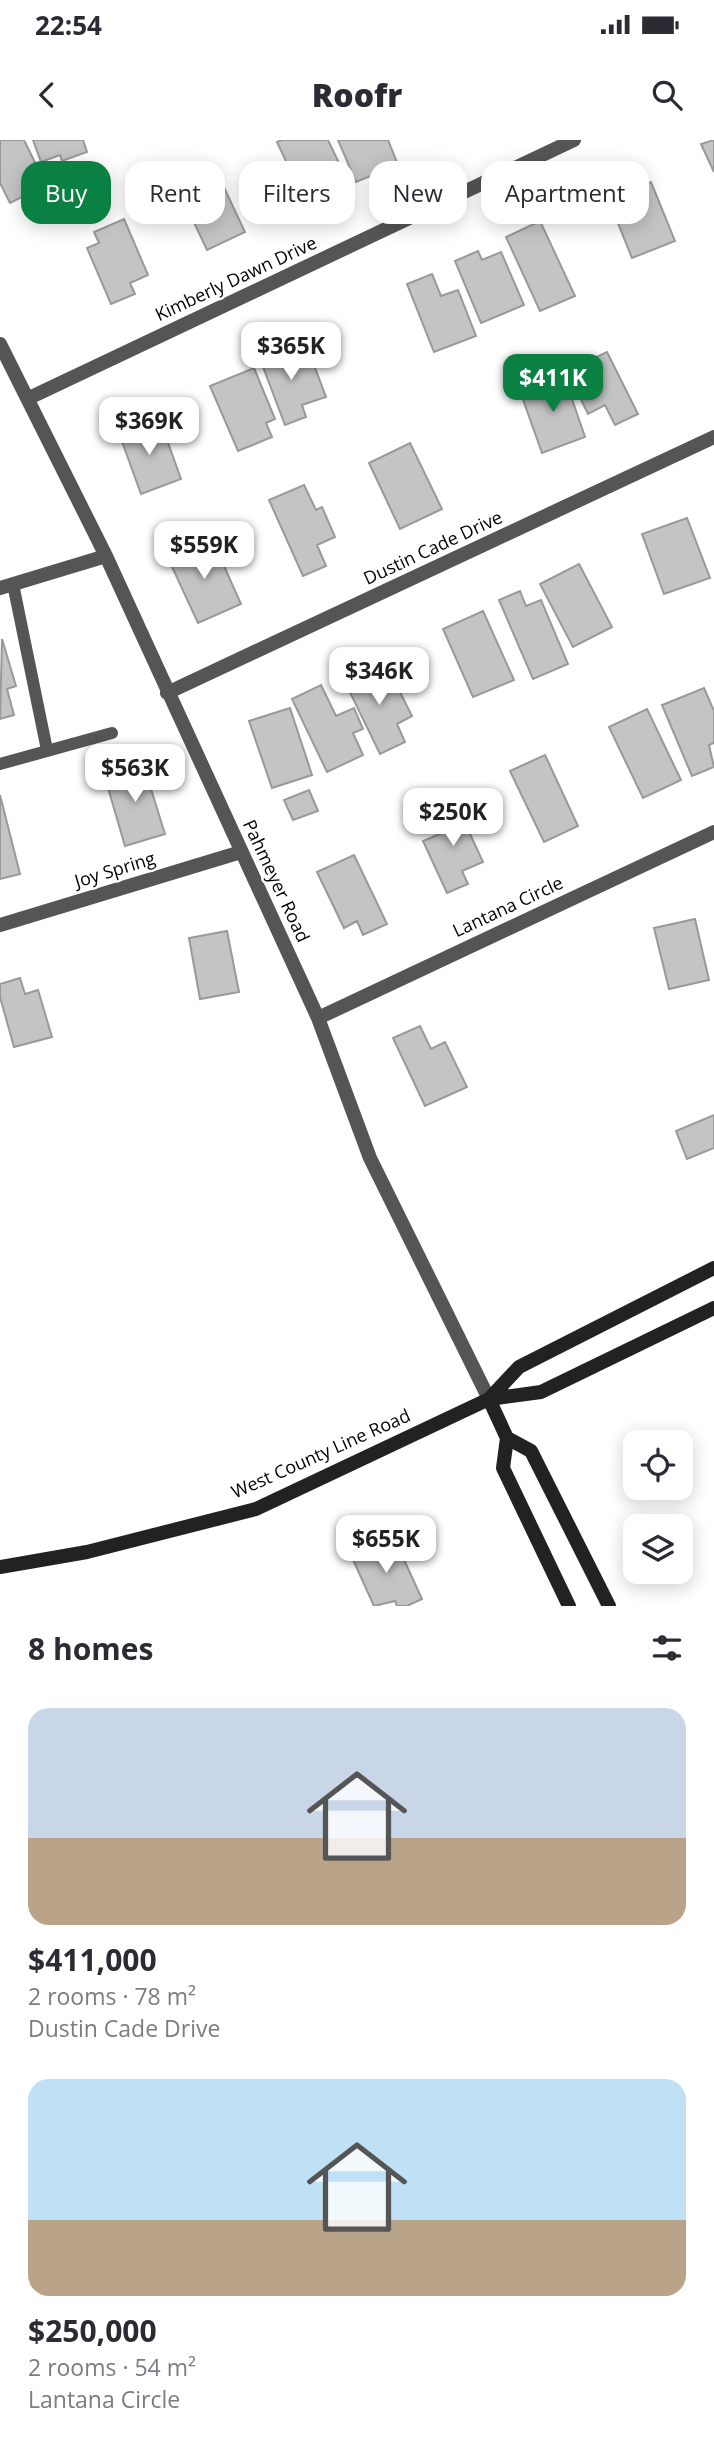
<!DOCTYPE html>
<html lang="en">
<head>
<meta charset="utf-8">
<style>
  body { margin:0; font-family:"Open Sans",sans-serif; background:#f7f7f7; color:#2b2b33; height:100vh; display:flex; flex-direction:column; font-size:26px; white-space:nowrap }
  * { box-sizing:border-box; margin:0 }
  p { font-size:23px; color:#7c7c81 }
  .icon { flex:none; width:38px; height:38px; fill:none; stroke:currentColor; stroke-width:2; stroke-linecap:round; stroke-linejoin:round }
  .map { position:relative; height:1466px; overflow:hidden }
  .sheet { display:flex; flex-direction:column; background:#fff; flex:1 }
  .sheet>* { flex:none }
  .top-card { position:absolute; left:21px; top:21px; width:672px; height:63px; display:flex; gap:14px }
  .controls { position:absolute; left:623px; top:1290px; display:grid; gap:14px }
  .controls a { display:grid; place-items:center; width:70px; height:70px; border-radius:14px; background:#fff; box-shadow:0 4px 18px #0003; font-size:35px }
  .price { position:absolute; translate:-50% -60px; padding:0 16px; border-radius:14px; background:#fff; color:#222; font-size:23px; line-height:46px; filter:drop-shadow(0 2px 4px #0008) }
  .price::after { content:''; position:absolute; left:50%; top:42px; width:21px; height:16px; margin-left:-10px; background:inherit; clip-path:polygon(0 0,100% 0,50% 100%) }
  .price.selected { background:#0b8043; color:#fff }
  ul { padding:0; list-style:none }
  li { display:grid; align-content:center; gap:14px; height:371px; padding:0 28px }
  li span { display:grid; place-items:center; height:217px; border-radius:21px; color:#555 }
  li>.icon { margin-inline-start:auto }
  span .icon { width:126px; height:126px; fill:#fffc; stroke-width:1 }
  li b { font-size:30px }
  h2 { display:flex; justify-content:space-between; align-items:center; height:84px; padding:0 28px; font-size:30px }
  .pill { padding:0 24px; border-radius:21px; background:#fff; box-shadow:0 4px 18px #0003; font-size:24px; line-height:63px }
  .pill.selected { background:#0b8043; color:#fff }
  .status { display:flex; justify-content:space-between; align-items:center; height:49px; padding:0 35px; background:#fff; direction:ltr }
  .status svg { height:19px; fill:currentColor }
  header { display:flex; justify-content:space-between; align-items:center; height:91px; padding:0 28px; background:#fff; font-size:32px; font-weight:800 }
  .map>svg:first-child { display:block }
  .building { fill:#c4c4c4; stroke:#999; stroke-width:2 }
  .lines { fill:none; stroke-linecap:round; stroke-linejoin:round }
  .lane { stroke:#555; stroke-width:12 }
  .street { stroke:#555; stroke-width:14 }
  .secondary { stroke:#222; stroke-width:14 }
  .labels { text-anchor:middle; stroke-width:5; stroke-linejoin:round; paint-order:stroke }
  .street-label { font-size:18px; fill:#000; stroke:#fff }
</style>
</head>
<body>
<div class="status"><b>22:54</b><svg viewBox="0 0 49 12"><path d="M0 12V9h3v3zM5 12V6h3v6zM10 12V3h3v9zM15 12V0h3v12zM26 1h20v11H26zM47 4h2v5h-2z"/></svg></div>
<header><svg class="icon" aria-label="back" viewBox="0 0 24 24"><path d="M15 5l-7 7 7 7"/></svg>Roofr<svg class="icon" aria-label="search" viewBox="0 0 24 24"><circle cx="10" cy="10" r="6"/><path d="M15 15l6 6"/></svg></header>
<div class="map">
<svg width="714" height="1466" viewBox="0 0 714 1466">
  <rect width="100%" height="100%" fill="#fff"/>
  <path class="building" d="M0 0H24L46 45 10 63 0 43Z
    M33 0H83L87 12 62 21 60 15 41 22Z
    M282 0H328L351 48 308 68 277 2Z
    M338 0H388L398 25 356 42Z
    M714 0V32L701 4Z
    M201 36 207 50 222 43 245 92 207 110 177 47Z
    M627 42 631 51 651 42 675 101 632 118 605 51Z
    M124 79 148 135 130 143 135 154 111 164 87 108 99 103 94 92Z
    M540 81 575 156 540 171 506 97Z
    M478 111 482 120 501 112 524 165 481 183 455 121Z
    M432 134 441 156 458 150 476 196 434 212 407 144Z
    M279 203 286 220 309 212 326 257 302 265 306 277 285 285 257 211Z
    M607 212 638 274 615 285 605 265 588 274 567 231Z
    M254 228 275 279 266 283 272 297 238 311 210 246Z
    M564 236 585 297 542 313 520 251Z
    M133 280 138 295 162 286 181 339 141 354 116 285Z
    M410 303 442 369 400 389 369 323Z
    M304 345 316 370 322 367 335 397 317 405 326 426 303 436 269 360Z
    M687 378 710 438 664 454 642 394Z
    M201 401 207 415 217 410 241 464 198 483 167 416Z
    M579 424 612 487 573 507 540 444Z
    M520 451 526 466 541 460 568 524 533 539 499 460Z
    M483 471 514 540 473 557 443 489Z
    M2 499 16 546 7 549 14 575 0 579Z
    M364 525 372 540 390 532 412 576 397 584 405 602 380 614 342 536Z
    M321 545 336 576 354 568 363 589 353 593 363 615 327 632 292 559Z
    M704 548 714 571V603L709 605 714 627 692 636 662 565Z
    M290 568 312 635 272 648 249 581Z
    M647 569 681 640 643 658 609 587Z
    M545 615 578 686 544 702 510 631Z
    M142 620 165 694 125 706 106 641 120 636 117 627Z
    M309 650 318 671 293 680 284 660Z
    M0 655 20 734 0 739Z
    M452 655 483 722 462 731 468 744 447 753 423 701 449 690 436 663Z
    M354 715 387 784 363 795 357 781 344 788 317 732Z
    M695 779 709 840 669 849 654 788Z
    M227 791 239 852 200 859 189 798Z
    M20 838 25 854 38 850 52 897 14 907 0 857V844Z
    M420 886 431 909 445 902 467 947 425 966 393 898Z
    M714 975V1008L687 1019 676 991Z
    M395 1400 422 1459 407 1466H397L395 1461 374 1466 349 1411 365 1404 369 1412Z"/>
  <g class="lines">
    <path class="lane" d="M13 444 47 610
      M0 624 112 593"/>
    <path class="street" d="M0 204 106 416 318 878 370 1018 489 1259
      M29 258 574 0
      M0 448 106 416
      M167 553 714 297
      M0 785 241 712
      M318 878 714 692"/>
    <path class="secondary" d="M489 1259 519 1227 714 1128
      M489 1259 507 1298 503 1328 569 1466
      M507 1298 531 1311 609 1466
      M0 1427 87 1412 256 1369 489 1259 541 1252 714 1168"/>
  </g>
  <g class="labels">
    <g class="street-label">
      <text transform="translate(236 139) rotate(-25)" y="6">Kimberly Dawn Drive</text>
      <text transform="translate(433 408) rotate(-25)" y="6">Dustin Cade Drive</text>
      <text transform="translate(115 730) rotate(-17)" y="6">Joy Spring</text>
      <text transform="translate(276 741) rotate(65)" y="6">Pahmeyer Road</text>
      <text transform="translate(508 767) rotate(-25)" y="6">Lantana Circle</text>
      <text transform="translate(321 1314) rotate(-24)" y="6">West County Line Road</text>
    </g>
  </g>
</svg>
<div class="controls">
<a><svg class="icon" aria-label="locate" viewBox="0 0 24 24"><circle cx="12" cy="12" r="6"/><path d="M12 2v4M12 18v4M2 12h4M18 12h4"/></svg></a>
<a><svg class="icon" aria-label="layers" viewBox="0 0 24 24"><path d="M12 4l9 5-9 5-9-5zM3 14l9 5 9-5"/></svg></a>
</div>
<b class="price" style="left:291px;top:242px">$365K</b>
<b class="price selected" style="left:553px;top:274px">$411K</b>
<b class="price" style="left:149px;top:317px">$369K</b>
<b class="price" style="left:204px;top:441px">$559K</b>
<b class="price" style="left:379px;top:567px">$346K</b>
<b class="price" style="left:135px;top:664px">$563K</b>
<b class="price" style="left:453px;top:708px">$250K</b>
<b class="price" style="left:386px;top:1435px">$655K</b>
<div class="top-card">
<a class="pill selected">Buy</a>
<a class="pill">Rent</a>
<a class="pill">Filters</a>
<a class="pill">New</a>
<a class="pill">Apartment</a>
</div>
</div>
<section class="sheet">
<h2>8 homes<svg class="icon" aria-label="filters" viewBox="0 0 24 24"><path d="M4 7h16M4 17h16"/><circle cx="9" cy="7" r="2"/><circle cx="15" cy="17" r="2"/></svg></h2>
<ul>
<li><span style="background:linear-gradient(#c9d6e8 60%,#b9a48a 0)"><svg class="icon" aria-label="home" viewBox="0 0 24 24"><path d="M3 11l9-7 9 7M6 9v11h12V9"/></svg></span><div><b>$411,000</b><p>2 rooms · 78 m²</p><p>Dustin Cade Drive</p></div></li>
<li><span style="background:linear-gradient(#bfe0f5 65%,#b9a48a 0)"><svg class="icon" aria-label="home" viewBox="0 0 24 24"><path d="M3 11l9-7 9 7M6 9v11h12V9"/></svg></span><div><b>$250,000</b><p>2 rooms · 54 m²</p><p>Lantana Circle</p></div></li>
</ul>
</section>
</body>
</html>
